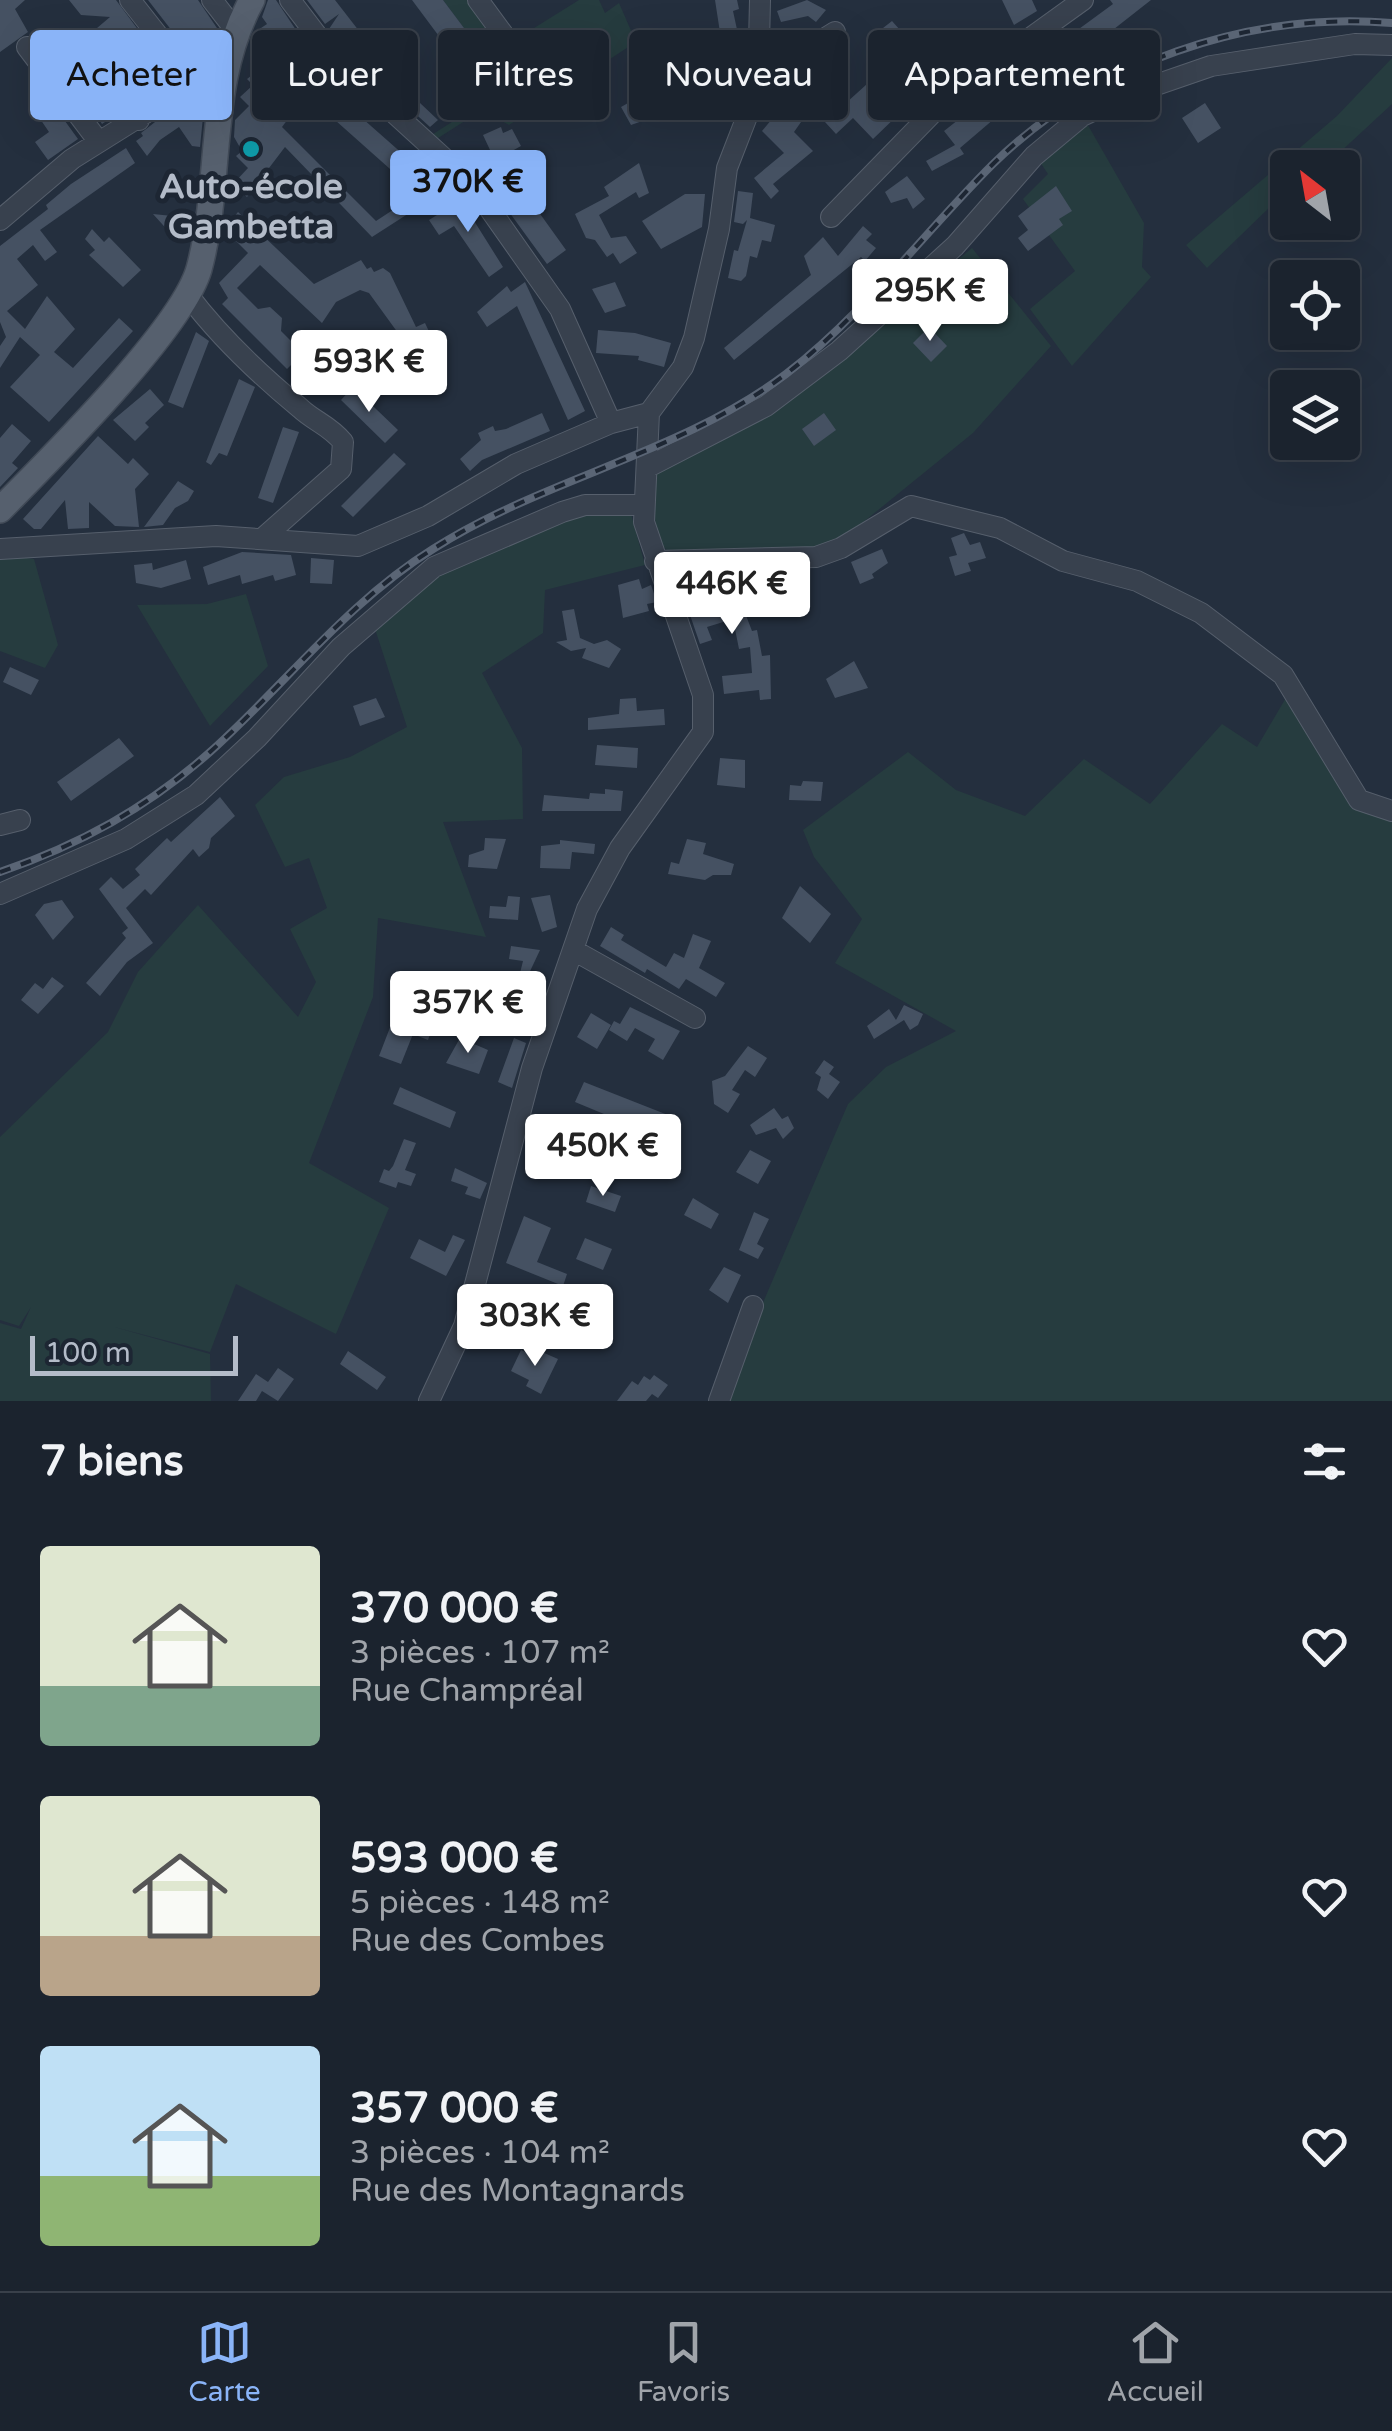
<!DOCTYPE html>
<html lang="fr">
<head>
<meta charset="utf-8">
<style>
  body { margin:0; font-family:"Varela Round",sans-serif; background:#242b36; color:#f1f3f6; height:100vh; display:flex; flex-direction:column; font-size:38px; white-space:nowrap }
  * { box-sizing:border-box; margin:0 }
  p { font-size:32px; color:#a0a4aa }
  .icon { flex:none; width:55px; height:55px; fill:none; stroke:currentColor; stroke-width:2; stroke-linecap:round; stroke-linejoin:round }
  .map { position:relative; height:1401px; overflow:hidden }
  .details { display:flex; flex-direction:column; background:#1b232e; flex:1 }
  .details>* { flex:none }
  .guide { position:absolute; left:30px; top:30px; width:1332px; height:90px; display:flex; gap:20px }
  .needle { width:65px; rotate:329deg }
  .tools { position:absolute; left:1270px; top:150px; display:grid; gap:20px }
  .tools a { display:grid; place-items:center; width:90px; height:90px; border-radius:10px; background:#1b232e; box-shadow:0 10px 40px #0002,0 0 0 2px #39404a; font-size:50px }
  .scale { position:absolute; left:30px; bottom:25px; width:208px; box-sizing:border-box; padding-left:10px; border:5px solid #b4bcc9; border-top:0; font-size:28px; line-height:35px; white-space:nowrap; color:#b4bcc9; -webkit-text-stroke:8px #1d2633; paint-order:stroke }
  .price { position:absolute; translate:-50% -85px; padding:0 22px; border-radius:10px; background:#fff; color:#222; font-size:32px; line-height:65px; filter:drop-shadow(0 2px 5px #0008) }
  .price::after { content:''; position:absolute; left:50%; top:60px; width:30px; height:22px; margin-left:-15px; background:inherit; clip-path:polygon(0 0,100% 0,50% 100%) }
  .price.selected { background:#8ab4f8; color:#111 }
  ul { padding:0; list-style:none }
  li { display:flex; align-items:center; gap:30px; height:250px; padding:0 40px }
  li span { display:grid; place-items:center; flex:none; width:280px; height:200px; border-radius:10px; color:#555 }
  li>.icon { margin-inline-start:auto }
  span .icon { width:120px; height:120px; fill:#fffc; stroke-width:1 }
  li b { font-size:42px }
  h2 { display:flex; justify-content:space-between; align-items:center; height:120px; padding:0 40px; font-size:42px }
  .pill { padding:0 35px; border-radius:10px; background:#1b232e; box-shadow:0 10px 40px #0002,0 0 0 2px #39404a; font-size:35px; line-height:90px }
  .pill.selected { background:#8ab4f8; color:#111 }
  .tabs { display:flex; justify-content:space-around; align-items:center; height:140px; border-top:2px solid #39404a; background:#1b232e; font-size:28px; color:#a0a4aa }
  .tabs a { display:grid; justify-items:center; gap:5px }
  .tabs .selected { color:#8ab4f8 }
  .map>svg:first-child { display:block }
  .green { fill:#263c3f }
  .building { fill:#455162 }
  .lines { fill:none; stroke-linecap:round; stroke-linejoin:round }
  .minor-casing { stroke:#565f6c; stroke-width:22 }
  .major-casing { stroke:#414a57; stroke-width:28 }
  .minor { stroke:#38414e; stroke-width:20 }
  .major { stroke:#56606e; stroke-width:25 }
  .rail-casing { stroke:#5a6575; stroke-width:8 }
  .rail { stroke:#1d2633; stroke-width:4; stroke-dasharray:11; stroke-linecap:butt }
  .culture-dot { fill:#0f9aa8; stroke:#1d2633; stroke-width:4 }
  .labels { text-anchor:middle; stroke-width:10; stroke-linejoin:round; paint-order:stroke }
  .poi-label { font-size:35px; font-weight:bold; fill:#b4bcc9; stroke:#1d2633 }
</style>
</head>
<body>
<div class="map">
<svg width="1392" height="1401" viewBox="0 0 1392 1401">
  <rect width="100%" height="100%" fill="#242f3e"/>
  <path class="green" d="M443 0H470L505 46 579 0H599L605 13 619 3 636 42 509 125 482 110 435 140 430 136 477 106 454 79 486 58Z
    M1392 58V104L1324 167 1288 168 1287 201 1280 208 1274 203 1207 268 1186 245 1337 116Z
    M1085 120 1144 223 1142 267 1151 277 1072 366 1030 309 1075 271 1023 199 1048 174 1038 159Z
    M972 248 1051 346 973 433 835 545 761 553 667 550 657 542 651 472 875 328Z
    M587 511 631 514 645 565 545 590 543 633 482 673 522 748 523 819 443 822 486 937 378 918 373 997 309 1163 389 1208 336 1334 236 1284 210 1352 114 1327 210 1354 211 1401H0V1323L21 1329 31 1307 19 1326 0 1320V1137L108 1032 138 972 198 905 298 1017 316 982 290 929 327 908 309 858 285 867 255 805 284 777 350 757 407 727 375 629 438 570Z
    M0 554 34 559 58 645 45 668 0 651Z
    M246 594 268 666 210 726 137 605 207 604Z
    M1287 696 1358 810 1392 819V1401H728L723 1396 848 1104 886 1067 956 1031 835 963 862 919 814 857 803 830 908 752 956 790 1025 816 1084 759 1150 804 1222 724 1257 747Z"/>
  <path class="building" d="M0 0H25L15 9 28 32 0 52Z
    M69 0H116L171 74 141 100 90 34 110 17 81 15Z
    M148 0H198L219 31 204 47 196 50 192 45 186 49Z
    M268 0H276L302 39 289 48 279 38 256 55 250 47 255 32 267 24 262 17Z
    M307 0H335L401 85 438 120 430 127 345 50 329 29 339 14 325 24Z
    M412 0H443L464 28 444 43Z
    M715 0H737L739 9 733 11 741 48 723 52Z
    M807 0 826 10 816 22 808 16 781 22 777 11Z
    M1002 0H1032L1037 11 1014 25Z
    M1110 0H1151L1058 73 1042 65V56L1113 4Z
    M892 21 909 40 896 50 908 67 951 41 966 60 924 89 917 80 908 87 899 74 880 91 900 113 873 139 853 118 836 134 825 122 888 65 874 47 881 41 878 36 883 28Z
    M69 51 117 114 102 124 60 59Z
    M264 66 276 81 260 93 278 112 291 95 300 103 282 127 376 221 408 200 414 210 372 237 285 147 247 197 233 184 248 168 236 156 242 151 234 137 235 120 249 106 240 97 253 85 247 79Z
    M721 77 736 81 728 111 709 108Z
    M1010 79 1021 96 960 148 964 154 932 171 926 161 955 145 944 131Z
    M36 81 78 139 48 160 35 142 49 132 28 101 36 96 29 87Z
    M320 81 430 178 417 193 308 96Z
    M797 89 813 105 794 132 813 151 773 184 779 191 771 199 754 178 784 153 762 131Z
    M651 90 665 113 631 125 621 107Z
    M192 93 199 102 205 97 200 147 192 146 179 127 160 140 147 156 136 141 143 136 141 133Z
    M1205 103 1221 128 1198 143 1182 118Z
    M501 127 503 133 512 129 521 146 505 155 514 172 509 175 532 214 538 211 566 250 547 264 482 175 497 165 483 135Z
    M126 148 135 163 40 230 57 252 45 261 33 245 17 259 38 285 7 311 25 329 47 296 75 329 54 352 73 368 119 318 133 331 49 422 10 387 40 355 20 337 0 368V346L6 337 0 322V246L48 209 46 205 71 184Z
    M639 163 649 193 639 198 636 192 599 215 611 238 626 236 637 253 620 264 613 253 607 257 595 240 586 238 575 214 609 196 604 187Z
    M907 176 925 199 913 209 907 198 891 203 885 192Z
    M1056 186 1072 211 1059 219 1063 225 1028 251 1018 238 1028 230 1018 216Z
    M738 191 753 193 750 218 775 225 771 242 762 240 757 258 750 256 746 276 741 281 728 278 734 250 738 251 747 220 743 224 734 222Z
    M685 194H705L702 227 661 249 642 221Z
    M461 200 503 267 489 277 454 226 439 235 429 220Z
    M238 212 314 284 361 260 367 269 371 267 374 272 383 268 390 273 416 327 425 323 444 363 427 373 369 293 360 290 336 302 322 323 260 265 237 288 258 309 270 307 282 318 281 331 303 353 310 345 332 367 321 379 298 358 287 369 222 304 228 298 219 283 248 253 224 229Z
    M153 214 192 218 189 237 172 235Z
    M863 226 872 234 866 240 876 248 865 261 861 257 734 360 724 348 811 275 804 256 823 237 838 256Z
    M92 229 104 242 109 237 141 270 123 287 89 255 95 250 85 239Z
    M525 282 585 411 568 420 517 306 487 327 477 312 507 286 511 292Z
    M615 282 626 306 605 313 592 289Z
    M929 327 947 346 931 362 913 343Z
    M598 330 635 333 671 343 664 367 638 360 639 356 596 353Z
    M196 332 209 341 183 408 168 402Z
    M239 379 255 387 227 456 219 453 211 465 206 462Z
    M353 387 398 430 385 443 341 400Z
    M150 389 164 405 145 423 149 427 135 441 113 420Z
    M542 413 550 431 482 460 470 471 460 459 481 440 478 433 493 426 495 431 506 429Z
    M824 413 836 430 814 446 802 429Z
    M12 424 31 441 12 463 18 468 0 487V438Z
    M283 427 299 432 273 503 258 498Z
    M98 436 128 464 133 458 149 474 135 489 139 527 115 526 89 502V528L68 529 65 500 41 529H34L23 519Z
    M394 453 406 464 353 517 341 506Z
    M178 481 194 491 188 501 175 508 163 525 144 527Z
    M964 533 970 545 980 542 986 558 968 563 971 571 955 576 949 557 957 555 951 538Z
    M882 549 888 563 872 574 874 578 860 584 851 562Z
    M242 552 291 555 296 575 275 581 273 575 242 584 240 575 208 585 203 567Z
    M311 558 334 560 332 584 310 583Z
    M186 560 191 579 161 588 136 583 134 565 152 563 153 570Z
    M715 573 727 602 732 600 735 607 742 605 752 631 757 630 762 656 770 655 771 699 760 700 759 690 724 694 722 676 752 673 750 647 739 649 733 619 707 627 712 640 700 644 690 615 705 609 693 578Z
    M639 579 642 589 651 585 657 602 647 604 649 611 623 618 618 585Z
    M574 609 580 638 594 644 607 640 621 649 609 668 582 658 586 648 571 651 556 642 567 640 562 611Z
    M854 661 868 688 835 698 826 679Z
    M10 667 39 680 31 695 3 682Z
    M376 698 385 717 360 726 353 706Z
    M636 698 637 711 664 709 665 725 588 730V718L619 714 620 699Z
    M119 738 134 756 71 801 57 782Z
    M597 745 638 748 637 768 595 765Z
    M720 758 745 760V788L717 785Z
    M803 781 823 782 821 801 789 800 790 785 801 786Z
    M605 789 623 791 621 811H542L544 795 589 799 590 793 605 794Z
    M220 797 235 816 211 838 209 848 199 857 193 849 151 895 145 889 126 908 153 943 127 962 100 996 86 983 126 938 122 933 128 928 99 889 111 877 123 889 140 875 135 869 167 838 171 842Z
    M485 838 506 839 497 869 468 867 469 855 484 850Z
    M687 839 706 843 703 854 734 864 731 875H713L705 880 668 874 671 862 679 864Z
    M560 840 595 844 594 854 572 852 570 869 540 868 541 846 560 844Z
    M800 886 831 914 810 943 782 918Z
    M550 895 557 927 542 932 531 898Z
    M508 896 520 897 518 920 489 918 490 906 506 907Z
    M62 900 74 917 53 940 35 915 44 904Z
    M611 927 624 935 621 940 666 967 674 953 684 958 693 934 711 941 699 968 725 983 716 997 686 979 679 989 647 969 645 973 600 946Z
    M511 946 540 950 525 982 520 973 523 961 509 959Z
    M52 977 64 986 38 1014 21 1000 35 983 43 989Z
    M904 1005 923 1014 918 1025 910 1030 904 1020 874 1039 867 1026 889 1009 896 1020Z
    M630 1007 680 1031 663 1060 648 1051 655 1039 635 1028 627 1041 609 1030 614 1021 620 1024Z
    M396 1012 433 1026 428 1040 413 1034 401 1064 379 1056Z
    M591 1013 611 1025 597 1049 577 1037Z
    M460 1038 488 1050 479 1074 446 1063Z
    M514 1038 526 1043 512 1088 498 1082Z
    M748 1046 767 1058 755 1077 745 1070 732 1090 740 1094 728 1113 714 1104 712 1081 725 1076Z
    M824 1060 834 1067 829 1074 840 1082 828 1099 817 1090 821 1077 815 1073Z
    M584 1082 678 1119 669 1141 575 1102Z
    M400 1087 456 1112 450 1128 393 1104Z
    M774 1108 782 1119 788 1116 794 1128 783 1139 776 1128 756 1135 750 1125Z
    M404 1139 416 1143 405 1170 416 1174 411 1186 398 1182 396 1188 379 1182 384 1169 389 1171 393 1166Z
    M750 1150 771 1161 758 1184 736 1172Z
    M455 1168 487 1183 480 1199 465 1194 468 1187 451 1181Z
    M591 1186 621 1196 615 1212 586 1202Z
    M693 1198 719 1214 711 1229 684 1215Z
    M754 1212 769 1219 757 1244 764 1248 758 1259 739 1250Z
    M524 1216 551 1228 537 1262 567 1274 563 1286 506 1263Z
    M453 1235 465 1240 446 1276 410 1258 419 1239 445 1252Z
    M585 1238 612 1249 603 1270 576 1259Z
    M724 1267 741 1275 728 1303 709 1290Z
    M572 1297 587 1303 572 1340 529 1323 535 1307 562 1317Z
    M521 1350 539 1358 542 1352 558 1359 541 1394 526 1386 529 1380 511 1371Z
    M348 1351 386 1377 377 1390 340 1364Z
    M278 1368 294 1379 278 1401 262 1391 256 1401H238L256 1374 268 1382Z
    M654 1375 668 1385 658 1398 652 1394 646 1401H617L632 1381 638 1385 644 1376 650 1380Z"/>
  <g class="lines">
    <g class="minor-casing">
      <path id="minor" d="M130 0 189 75
        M212 0 236 31
        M290 0 335 59 472 184 560 309 611 423
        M478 0 503 34
        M80 44 139 120
        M27 47 99 142
        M759 50H806L835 32
        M831 217 947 98 1083 0
        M0 220 72 159 163 102 204 61 227 60
        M188 295C219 336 260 375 300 408 315 422 329 425 343 442L341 469 263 538
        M649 413 683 367 694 338 719 229 727 168 758 88 760 0
        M650 466 766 406 839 351 955 246 1034 156 1082 116 1124 96 1211 66 1355 44 1392 45
        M0 549 216 536 358 546 428 516 516 464 611 423 649 413
        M655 561 816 557 841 548 911 506 1000 528 1063 561 1137 581 1201 613 1283 675 1359 800 1392 811
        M0 825 20 820
        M0 894 126 839 196 795 257 738 341 647 434 567 562 512 585 505H641
        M575 951 695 1018
        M429 1401 464 1326 532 1068 587 909 620 848 703 732V695L644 522 649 413
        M719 1401 753 1306"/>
    </g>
    <g class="major-casing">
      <path id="major" d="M0 510C48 461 182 329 199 269 223 180 206 82 252 0"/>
    </g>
    <use href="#minor" class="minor"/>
    <use href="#major" class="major"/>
    <g class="rail-casing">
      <path id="rail" d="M0 872C79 845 147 808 210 752 285 685 346 603 433 549 544 478 680 454 786 374 864 314 923 234 992 165 1096 63 1248 11 1392 23"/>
    </g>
    <use href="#rail" class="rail"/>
  </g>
  <circle class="culture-dot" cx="251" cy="149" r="10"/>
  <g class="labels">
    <g class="poi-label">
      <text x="251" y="198">Auto-école<tspan x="251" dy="40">Gambetta</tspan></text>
    </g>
  </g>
</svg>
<div class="tools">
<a><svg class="needle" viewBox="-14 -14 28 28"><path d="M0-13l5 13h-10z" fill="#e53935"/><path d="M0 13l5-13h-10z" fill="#a0a4aa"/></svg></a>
<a><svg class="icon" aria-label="locate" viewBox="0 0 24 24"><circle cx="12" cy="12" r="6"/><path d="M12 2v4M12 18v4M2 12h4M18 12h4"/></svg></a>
<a><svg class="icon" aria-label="layers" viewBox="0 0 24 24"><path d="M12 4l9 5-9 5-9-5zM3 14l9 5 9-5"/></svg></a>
</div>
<div class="scale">100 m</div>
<b class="price selected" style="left:468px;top:235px">370K €</b>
<b class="price" style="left:930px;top:344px">295K €</b>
<b class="price" style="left:369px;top:415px">593K €</b>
<b class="price" style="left:732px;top:637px">446K €</b>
<b class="price" style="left:468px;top:1056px">357K €</b>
<b class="price" style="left:603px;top:1199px">450K €</b>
<b class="price" style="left:535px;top:1369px">303K €</b>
<div class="guide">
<a class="pill selected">Acheter</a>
<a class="pill">Louer</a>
<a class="pill">Filtres</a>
<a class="pill">Nouveau</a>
<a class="pill">Appartement</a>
</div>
</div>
<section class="details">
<h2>7 biens<svg class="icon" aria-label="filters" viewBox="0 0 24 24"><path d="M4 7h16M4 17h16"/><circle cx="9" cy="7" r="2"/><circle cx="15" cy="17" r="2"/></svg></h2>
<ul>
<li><span style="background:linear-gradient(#dfe7d0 70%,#7fa58c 0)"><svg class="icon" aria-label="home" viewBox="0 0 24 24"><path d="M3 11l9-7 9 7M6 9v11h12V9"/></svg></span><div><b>370 000 €</b><p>3 pièces · 107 m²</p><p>Rue Champréal</p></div><svg class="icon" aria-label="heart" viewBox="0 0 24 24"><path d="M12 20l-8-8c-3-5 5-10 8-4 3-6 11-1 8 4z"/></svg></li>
<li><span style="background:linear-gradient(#dfe7d0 70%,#b9a48a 0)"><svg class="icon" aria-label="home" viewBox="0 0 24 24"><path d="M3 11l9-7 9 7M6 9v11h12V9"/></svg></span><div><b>593 000 €</b><p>5 pièces · 148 m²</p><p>Rue des Combes</p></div><svg class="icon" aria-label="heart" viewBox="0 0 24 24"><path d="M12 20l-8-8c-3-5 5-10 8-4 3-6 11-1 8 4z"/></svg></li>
<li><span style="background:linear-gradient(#bfe0f5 65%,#8fb573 0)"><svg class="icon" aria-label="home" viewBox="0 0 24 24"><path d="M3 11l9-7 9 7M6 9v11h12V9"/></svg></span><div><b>357 000 €</b><p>3 pièces · 104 m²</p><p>Rue des Montagnards</p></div><svg class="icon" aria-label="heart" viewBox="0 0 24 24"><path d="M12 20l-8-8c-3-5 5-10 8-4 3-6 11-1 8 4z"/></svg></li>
</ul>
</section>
<nav class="tabs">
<a class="selected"><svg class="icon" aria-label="map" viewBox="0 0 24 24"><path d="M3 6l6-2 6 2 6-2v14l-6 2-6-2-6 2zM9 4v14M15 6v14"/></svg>Carte</a>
<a><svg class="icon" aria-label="saved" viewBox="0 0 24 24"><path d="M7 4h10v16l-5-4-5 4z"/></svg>Favoris</a>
<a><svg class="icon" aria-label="home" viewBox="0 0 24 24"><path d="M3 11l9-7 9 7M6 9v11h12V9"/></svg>Accueil</a>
</nav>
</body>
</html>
